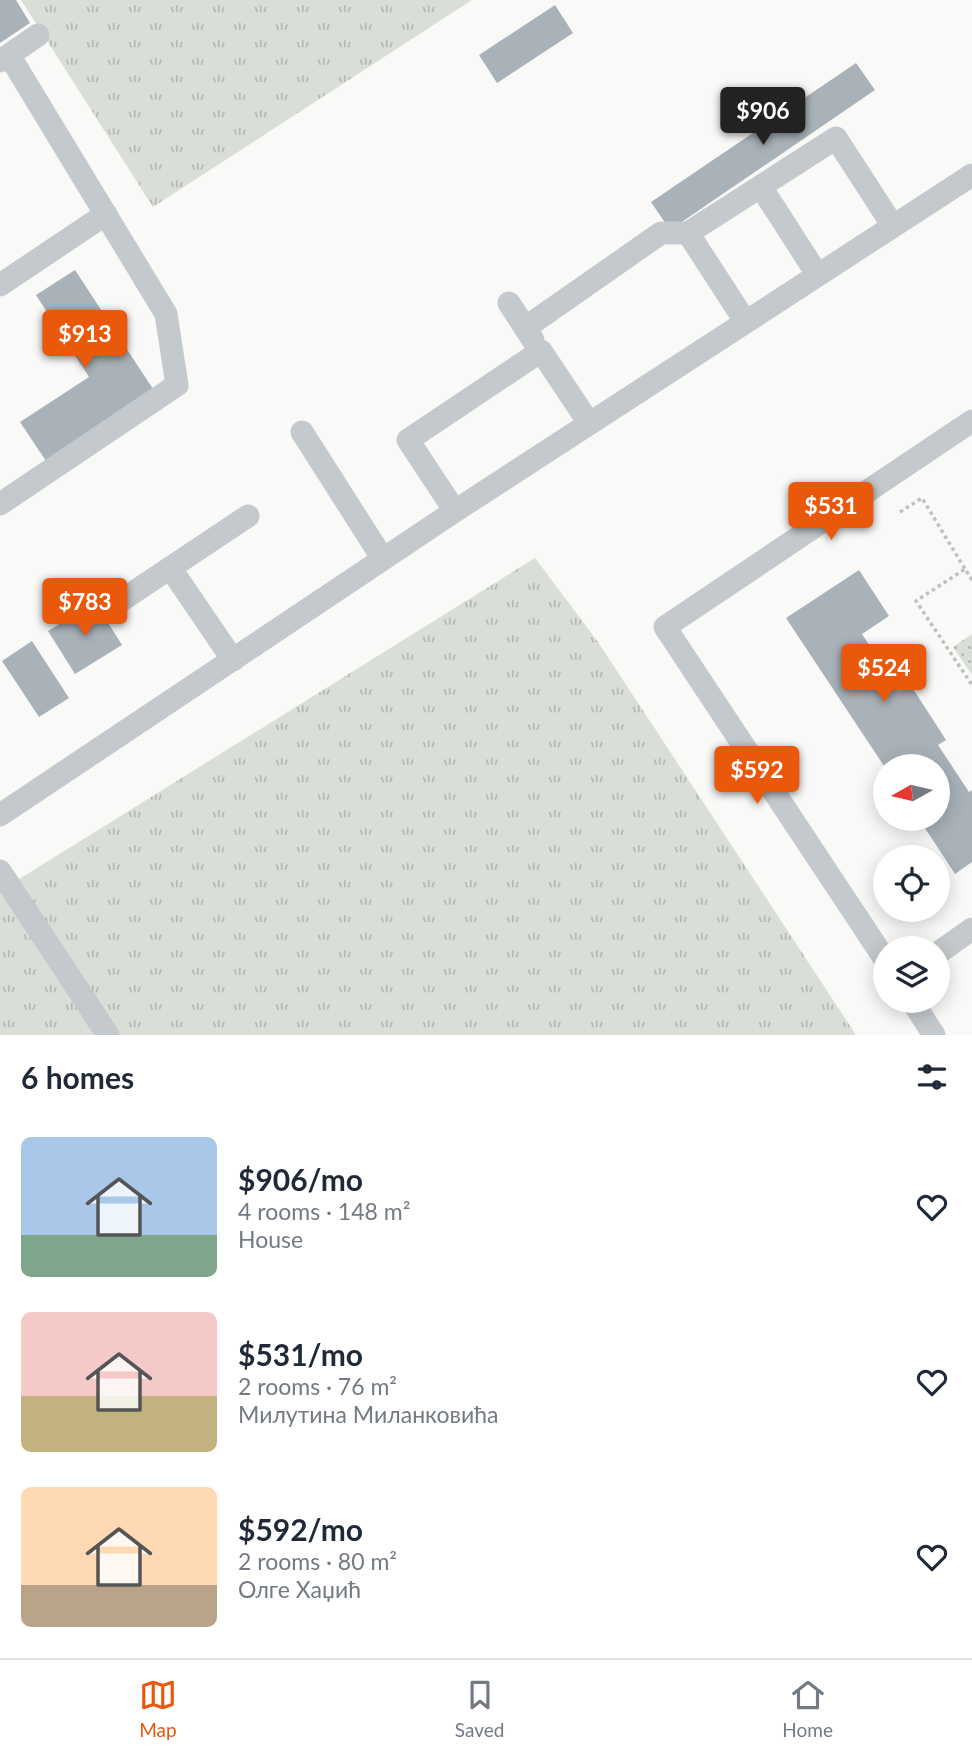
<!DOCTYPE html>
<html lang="en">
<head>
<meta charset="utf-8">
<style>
  body { margin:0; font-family:Lato,sans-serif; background:#f6f6f7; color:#1f2937; height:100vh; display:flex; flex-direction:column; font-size:26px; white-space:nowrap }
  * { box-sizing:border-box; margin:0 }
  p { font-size:23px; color:#747a83 }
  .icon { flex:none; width:38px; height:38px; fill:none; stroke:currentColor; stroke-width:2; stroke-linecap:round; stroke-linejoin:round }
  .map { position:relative; height:1035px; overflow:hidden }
  .panel { display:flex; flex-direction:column; background:#fff; flex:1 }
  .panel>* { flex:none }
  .needle { width:46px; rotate:262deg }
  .fabs { position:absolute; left:873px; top:754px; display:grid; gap:14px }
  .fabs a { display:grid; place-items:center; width:77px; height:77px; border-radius:50%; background:#fff; box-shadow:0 4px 18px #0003; font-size:35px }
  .price { position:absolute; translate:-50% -60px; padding:0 16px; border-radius:7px; background:#ea580c; color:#fff; font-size:23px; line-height:46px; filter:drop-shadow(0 2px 4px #0008) }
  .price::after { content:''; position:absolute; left:50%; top:42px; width:21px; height:16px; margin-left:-10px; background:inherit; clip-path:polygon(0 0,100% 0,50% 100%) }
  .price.active { background:#222; color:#fff }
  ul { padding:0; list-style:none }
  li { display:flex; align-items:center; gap:21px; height:175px; padding:0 21px }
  li span { display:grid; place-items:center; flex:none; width:196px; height:140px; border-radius:10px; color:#555 }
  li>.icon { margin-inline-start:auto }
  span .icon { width:84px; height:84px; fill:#fffc; stroke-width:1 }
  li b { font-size:30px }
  h2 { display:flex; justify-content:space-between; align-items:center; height:84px; padding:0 21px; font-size:30px }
  .menu { display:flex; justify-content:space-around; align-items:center; height:98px; border-top:2px solid #e0e1e3; background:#fff; font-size:19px; color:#747a83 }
  .menu a { display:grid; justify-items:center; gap:4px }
  .menu .active { color:#ea580c }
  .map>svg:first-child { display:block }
  .grass { fill:url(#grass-tufts) }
  .park { fill:url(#park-dots) }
  .building { fill:#a9b2b9 }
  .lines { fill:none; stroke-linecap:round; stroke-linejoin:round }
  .path { stroke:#bec1c4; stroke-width:3.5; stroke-dasharray:3.5 3.5; stroke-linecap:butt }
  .minor { stroke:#c4c9cd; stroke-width:23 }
</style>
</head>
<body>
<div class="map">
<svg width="972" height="1035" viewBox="0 0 972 1035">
  <defs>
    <pattern id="grass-tufts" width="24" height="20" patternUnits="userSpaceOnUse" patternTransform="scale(1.75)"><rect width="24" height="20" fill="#d9dfd6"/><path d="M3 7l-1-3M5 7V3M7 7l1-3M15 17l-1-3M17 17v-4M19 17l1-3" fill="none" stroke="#b4bab3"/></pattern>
    <pattern id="park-dots" width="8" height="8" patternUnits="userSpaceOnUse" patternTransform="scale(1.75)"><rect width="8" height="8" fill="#d9dfd6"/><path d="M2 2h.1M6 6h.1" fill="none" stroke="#b4bab3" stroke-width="1.8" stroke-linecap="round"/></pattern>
  </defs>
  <rect width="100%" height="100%" fill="#f9faf7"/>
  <path class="grass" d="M21 0H472L153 207Z
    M535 558 598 642 856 1035H0V891Z"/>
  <path class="park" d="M972 634V675L953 647Z"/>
  <path class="building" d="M0 0H16L30 23 0 43Z
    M555 5 573 33 497 83 479 55Z
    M856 63 875 90 670 230 651 202Z
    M75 270 153 389 46 461 20 422 89 377 36 295Z
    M859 570 889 616 862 634 899 691 910 684 946 740 938 745 969 792 972 790V862L955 874 919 819H938V766H884L786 618Z
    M95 602 122 645 75 674 48 631Z
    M32 641 69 698 39 717 2 661Z"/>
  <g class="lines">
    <path class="path" d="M900 512 922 498 965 569
      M972 580 965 569 916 601 972 685"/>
    <path class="minor" d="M9 55 38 35
      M0 61 9 55 166 314 177 385 0 504
      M761 187 817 274
      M0 285 106 214
      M509 303 533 340
      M745 321 688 233 836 138 893 226
      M525 328 661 233H688
      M302 432 383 559
      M455 511 408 440 541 351 589 423
      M171 569 233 660
      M107 610 248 516
      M0 815 455 511 972 175
      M0 871 108 1035
      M938 953 972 929
      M886 961 665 627 972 421
      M912 1001 934 1035"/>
  </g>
</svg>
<div class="fabs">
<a><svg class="needle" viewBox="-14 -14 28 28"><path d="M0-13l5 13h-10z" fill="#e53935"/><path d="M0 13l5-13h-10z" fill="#747a83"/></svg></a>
<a><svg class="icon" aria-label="locate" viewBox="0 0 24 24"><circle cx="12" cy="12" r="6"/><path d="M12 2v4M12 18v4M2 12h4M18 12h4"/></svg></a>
<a><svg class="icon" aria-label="layers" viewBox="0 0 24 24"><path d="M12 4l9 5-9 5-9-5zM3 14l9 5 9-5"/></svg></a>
</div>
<b class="price active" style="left:763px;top:147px">$906</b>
<b class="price" style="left:85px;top:370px">$913</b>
<b class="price" style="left:831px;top:542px">$531</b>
<b class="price" style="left:85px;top:638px">$783</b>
<b class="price" style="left:884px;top:704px">$524</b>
<b class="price" style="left:757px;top:806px">$592</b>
</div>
<section class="panel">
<h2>6 homes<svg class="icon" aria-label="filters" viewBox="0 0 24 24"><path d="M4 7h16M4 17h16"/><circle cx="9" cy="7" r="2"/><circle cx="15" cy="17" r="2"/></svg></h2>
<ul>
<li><span style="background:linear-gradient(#a9c7e8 70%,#7fa58c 0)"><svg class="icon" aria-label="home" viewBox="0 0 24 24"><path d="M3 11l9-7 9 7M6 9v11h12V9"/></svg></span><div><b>$906/mo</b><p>4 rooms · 148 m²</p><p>House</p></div><svg class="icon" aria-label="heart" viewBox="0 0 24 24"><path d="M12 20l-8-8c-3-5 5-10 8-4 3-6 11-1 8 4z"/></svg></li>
<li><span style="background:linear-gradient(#f6c9c9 60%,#c2b280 0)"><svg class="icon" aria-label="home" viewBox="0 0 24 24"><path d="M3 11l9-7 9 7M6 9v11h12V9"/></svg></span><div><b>$531/mo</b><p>2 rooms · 76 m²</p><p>Милутина Миланковића</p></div><svg class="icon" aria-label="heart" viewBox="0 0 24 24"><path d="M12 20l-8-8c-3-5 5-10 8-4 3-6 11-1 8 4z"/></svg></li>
<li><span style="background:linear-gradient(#ffd9b3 70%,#b9a48a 0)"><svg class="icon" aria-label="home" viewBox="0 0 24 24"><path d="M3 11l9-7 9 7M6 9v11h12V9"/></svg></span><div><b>$592/mo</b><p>2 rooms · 80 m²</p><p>Олге Хаџић</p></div><svg class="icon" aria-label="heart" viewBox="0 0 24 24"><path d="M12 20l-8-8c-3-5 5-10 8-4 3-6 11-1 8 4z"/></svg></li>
</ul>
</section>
<nav class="menu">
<a class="active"><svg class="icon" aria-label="map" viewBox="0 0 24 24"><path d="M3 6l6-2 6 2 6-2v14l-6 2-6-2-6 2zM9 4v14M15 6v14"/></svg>Map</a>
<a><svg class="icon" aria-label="saved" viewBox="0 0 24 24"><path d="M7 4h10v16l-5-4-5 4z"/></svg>Saved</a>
<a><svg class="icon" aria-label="home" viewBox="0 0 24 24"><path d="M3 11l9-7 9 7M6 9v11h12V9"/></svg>Home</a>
</nav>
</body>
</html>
